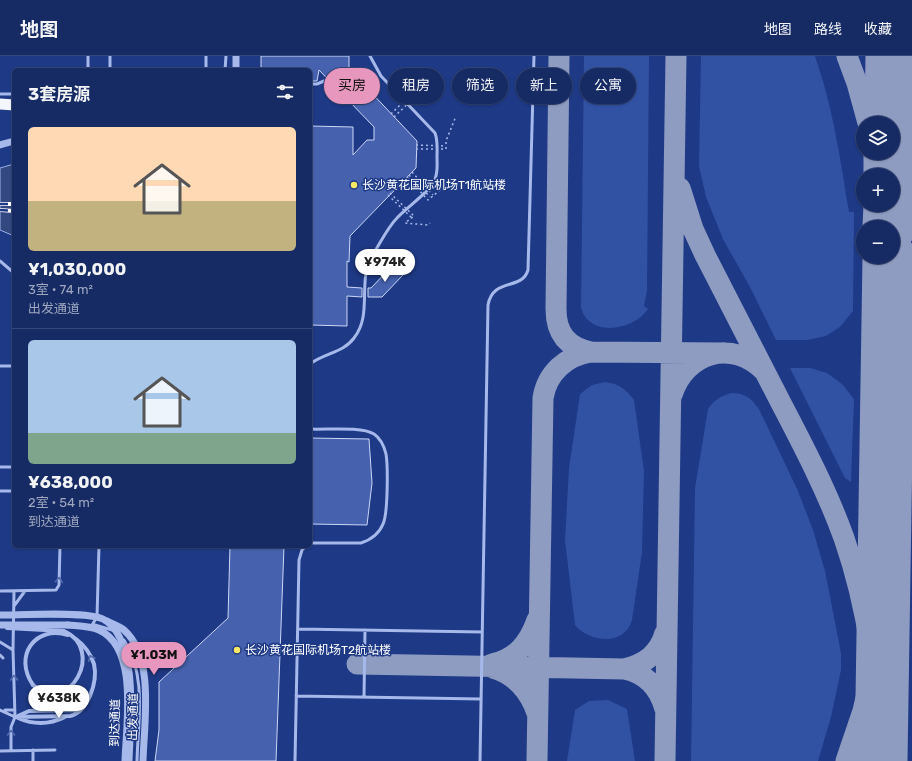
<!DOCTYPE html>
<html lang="zh">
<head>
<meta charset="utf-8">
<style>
  body { margin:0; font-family:Rubik,"Noto Sans SC",sans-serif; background:#23376d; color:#f1f3f6; height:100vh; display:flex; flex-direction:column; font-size:15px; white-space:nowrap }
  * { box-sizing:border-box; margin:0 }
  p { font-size:13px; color:#9ea7bf }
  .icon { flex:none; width:22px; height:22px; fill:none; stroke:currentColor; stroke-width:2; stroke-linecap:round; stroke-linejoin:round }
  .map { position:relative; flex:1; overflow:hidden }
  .details { position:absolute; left:12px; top:12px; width:300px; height:480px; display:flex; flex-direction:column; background:#162b64; border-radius:6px; box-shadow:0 1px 3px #0004,0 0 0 1px #354778 }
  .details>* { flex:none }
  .hud { position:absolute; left:324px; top:12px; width:380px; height:36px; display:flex; gap:8px }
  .fabs { position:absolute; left:856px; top:60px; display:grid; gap:8px }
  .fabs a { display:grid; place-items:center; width:44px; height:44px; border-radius:50%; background:#162b64; box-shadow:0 1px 3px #0004,0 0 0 1px #354778; font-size:20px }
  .price { position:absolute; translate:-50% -34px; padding:0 9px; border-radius:14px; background:#fff; color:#222; font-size:13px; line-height:26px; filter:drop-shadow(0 1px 2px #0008) }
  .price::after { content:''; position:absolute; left:50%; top:24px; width:12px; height:9px; margin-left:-6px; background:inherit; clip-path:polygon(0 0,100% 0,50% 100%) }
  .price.active { background:#e797bd; color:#111 }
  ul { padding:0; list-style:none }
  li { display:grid; align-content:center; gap:8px; height:212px; padding:0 16px }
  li+li { border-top:1px solid #354778 }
  li span { display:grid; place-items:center; height:124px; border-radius:6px; color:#555 }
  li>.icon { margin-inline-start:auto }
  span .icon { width:72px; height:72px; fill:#fffc; stroke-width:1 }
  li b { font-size:17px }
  h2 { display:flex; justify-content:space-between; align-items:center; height:48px; padding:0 16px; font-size:17px }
  .pill { padding:0 14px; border-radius:18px; background:#162b64; box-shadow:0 1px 3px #0004,0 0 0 1px #354778; font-size:14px; line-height:36px }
  .pill.active { background:#e797bd; color:#111 }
  header { display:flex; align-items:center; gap:24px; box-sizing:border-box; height:56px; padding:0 20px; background:#162b64; border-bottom:1px solid #354778 }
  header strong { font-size:19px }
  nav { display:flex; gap:22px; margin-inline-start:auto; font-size:14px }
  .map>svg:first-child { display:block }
  .green { fill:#3151a3 }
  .water { fill:#334880; stroke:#99b1ec }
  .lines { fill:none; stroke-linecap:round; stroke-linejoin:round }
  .taxiway { stroke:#8e9cc2; stroke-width:21 }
  .runway { stroke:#8e9cc2; stroke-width:53 }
  .building { fill:#4662ae; stroke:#cad7f8 }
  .service { stroke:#a6b9ea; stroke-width:3 }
  .minor { stroke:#a6b9ea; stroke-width:4 }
  .tertiary { stroke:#a6b9ea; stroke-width:7 }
  .trunk { stroke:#f4f6fe; stroke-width:11 }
  .rail-casing { stroke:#fff; stroke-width:4 }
  .rail { stroke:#1e3985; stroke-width:2.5; stroke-dasharray:8; stroke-linecap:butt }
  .path-bridge { stroke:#a6b9ea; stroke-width:1.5; stroke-dasharray:2 3; stroke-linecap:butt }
  .minor-bridge { stroke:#a6b9ea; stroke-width:4 }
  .tertiary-bridge { stroke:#a6b9ea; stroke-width:7 }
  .oneway { stroke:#546cad }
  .poi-dot { fill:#f9e865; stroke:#1e3985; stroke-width:1.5 }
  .labels { text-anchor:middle; stroke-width:3; stroke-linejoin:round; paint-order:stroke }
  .poi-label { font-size:12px; fill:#fff; stroke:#1e3985; text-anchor:start }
  .street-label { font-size:12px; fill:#fff; stroke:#1e3985 }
</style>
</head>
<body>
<header>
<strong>地图</strong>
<nav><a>地图</a><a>路线</a><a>收藏</a></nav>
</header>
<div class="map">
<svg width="912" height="705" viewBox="0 0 912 705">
  <rect width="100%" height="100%" fill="#1e3985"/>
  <path class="green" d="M584 0H649L647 235 644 250 648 253C634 275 588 282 581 251Z
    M701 0H815C833 52 840 101 849 156H854L853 255 840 271 826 280 807 284H776L751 233 723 183 706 141 699 110Z
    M790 312H810L827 317 842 328 854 343 851 426 845 422Z
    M605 326C618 327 627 334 634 344L644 415 642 496 632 564C625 590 590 587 575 569L565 484 569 412 580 338 592 329Z
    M731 337C745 337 751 342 759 353L798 435 813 474 825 515 841 597V614L831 661 818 705H691L695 432 708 353C714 344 721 340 731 337Z
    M608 644 627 653 635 705H567L575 654 589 645Z"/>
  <path class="water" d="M14 108V180L0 174V112Z"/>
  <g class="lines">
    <path class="taxiway" d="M559 0 556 253C556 277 567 291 591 296L724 297
      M847 0 857 27 868 67
      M891 64 896 0
      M874 97 878 119
      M680 132 693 173 705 199C730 248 756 298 781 347 804 391 827 435 844 482 869 554 878 629 881 705
      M883 149 886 171
      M888 201 889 204
      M672 339C685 297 732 282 764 315
      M876 588C888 510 888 431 912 354
      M357 608 624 613C645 617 659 631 665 653
      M492 608C516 603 529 587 537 564
      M493 612C515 618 530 636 537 657
      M624 613C645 608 659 598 665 577
      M537 705 543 342C547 317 566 300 591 296
      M665 705 676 0
      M846 705 863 655 870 625"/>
    <path class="runway" d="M891 67 892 0
      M890 119V97
      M889 171 890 149
      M881 705 889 201"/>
  </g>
  <path class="building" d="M261 0H349V13L417 85 416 112 350 180 349 206 347 205V231L362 232V241L347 240V270L310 269V70L353 71V99L367 84H374V71L319 14 317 25H310V14L261 13Z
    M393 209 403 219 382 241H368V232H371Z
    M310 382 369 383 372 427 367 469 310 468Z
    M230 490H284L276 705H155L159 674V626L228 562Z"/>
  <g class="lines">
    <path class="service" d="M88 14V0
      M110 14V0
      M206 14V0
      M225 14 226 0
      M310 28H317L324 25
      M0 38H14
      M0 205 14 217
      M310 308C324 297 343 297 354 282 373 258 357 226 372 200 380 188 387 172 397 162 407 151 430 136 435 123 438 116 437 108 437 101 437 93 438 85 435 77L381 20 370 0
      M0 310H14
      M310 373C326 374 361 370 374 378 380 382 384 390 386 398 388 410 388 458 383 468 379 478 370 484 361 487H310
      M0 411H14
      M0 435H14
      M0 535 56 534 59 529 60 490
      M14 550 25 535
      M92 569 97 561 99 490
      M95 569 112 574
      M298 573 482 576
      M124 584C147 619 138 665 137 705
      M0 586 13 594
      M0 599 3 602
      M296 640 481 643
      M364 641 365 574
      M0 654 15 661
      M5 654H15
      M11 694V671L15 661 13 594 14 535
      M0 695 55 694
      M33 705V694
      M295 705 299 504 302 494 306 490
      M480 705 488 249C493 221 522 235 528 214L534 0"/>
    <path class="minor" d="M33 629C13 600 35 569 68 579
      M18 660 29 655 75 654 86 644
      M15 661 70 660C88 656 98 626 94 608 91 599 84 589 76 583
      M18 662C34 669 49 669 65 661"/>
    <path class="tertiary" d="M236 14V0
      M0 89 14 85
      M107 565C112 568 119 570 124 574 155 601 144 667 143 705
      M68 569C78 570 90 570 99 574 139 592 126 669 125 705"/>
    <path class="trunk" d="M0 48 14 49"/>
    <g class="rail-casing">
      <path id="rail" d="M0 148H14
        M0 154 14 155"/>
    </g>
    <use href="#rail" class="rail"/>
    <path class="path-bridge" d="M391 58 412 37
      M394 61 416 40 411 35 414 13
      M416 89 446 90
      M416 93H446V85L456 60
      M412 116 433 139
      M409 119 430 141
      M407 121 428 144 450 126 452 122
      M390 137 414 160 405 167 428 169 430 167
      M388 139 412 162"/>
    <path class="minor-bridge" d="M7 572 64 575C106 594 69 661 33 629"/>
    <path class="tertiary-bridge" d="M0 559C21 559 88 555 103 563 140 583 130 670 129 705
      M0 569H68"/>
  </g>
  <defs><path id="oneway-chevron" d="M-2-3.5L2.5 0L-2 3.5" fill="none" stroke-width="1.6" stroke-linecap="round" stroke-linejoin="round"/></defs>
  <g class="oneway">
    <use href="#oneway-chevron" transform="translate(59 524) rotate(-85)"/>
    <use href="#oneway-chevron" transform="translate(91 602) rotate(-116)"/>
    <use href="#oneway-chevron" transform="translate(14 622) rotate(-92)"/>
    <use href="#oneway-chevron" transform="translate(11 677) rotate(-89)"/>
  </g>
  <g class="poi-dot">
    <circle cx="354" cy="129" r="4"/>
    <circle cx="237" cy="594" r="4"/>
  </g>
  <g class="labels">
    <g class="poi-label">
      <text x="362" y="133">长沙黄花国际机场T1航站楼</text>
      <text x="245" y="598">长沙黄花国际机场T2航站楼</text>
    </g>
    <g class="street-label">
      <text transform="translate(133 661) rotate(-89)" y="4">出发通道</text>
      <text transform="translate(115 667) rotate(-89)" y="4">到达通道</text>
    </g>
  </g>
</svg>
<div class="fabs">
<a><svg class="icon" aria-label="layers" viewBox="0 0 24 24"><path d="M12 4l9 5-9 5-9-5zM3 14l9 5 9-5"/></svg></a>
<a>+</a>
<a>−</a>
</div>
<b class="price" style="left:385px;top:227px">¥974K</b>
<b class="price active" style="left:154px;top:620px">¥1.03M</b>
<b class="price" style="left:59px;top:663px">¥638K</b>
<div class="hud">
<a class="pill active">买房</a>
<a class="pill">租房</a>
<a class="pill">筛选</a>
<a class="pill">新上</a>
<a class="pill">公寓</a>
</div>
<section class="details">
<h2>3套房源<svg class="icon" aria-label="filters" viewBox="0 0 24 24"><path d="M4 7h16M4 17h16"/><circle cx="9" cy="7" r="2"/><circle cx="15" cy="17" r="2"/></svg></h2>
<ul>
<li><span style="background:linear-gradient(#ffd9b3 60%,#c2b280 0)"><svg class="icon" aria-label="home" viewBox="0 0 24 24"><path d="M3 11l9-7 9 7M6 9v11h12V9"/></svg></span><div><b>¥1,030,000</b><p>3室 · 74 m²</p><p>出发通道</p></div></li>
<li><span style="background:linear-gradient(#a9c7e8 75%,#7fa58c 0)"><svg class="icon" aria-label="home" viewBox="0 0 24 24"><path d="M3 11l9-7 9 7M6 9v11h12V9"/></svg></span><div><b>¥638,000</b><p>2室 · 54 m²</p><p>到达通道</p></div></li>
</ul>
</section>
</div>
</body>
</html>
